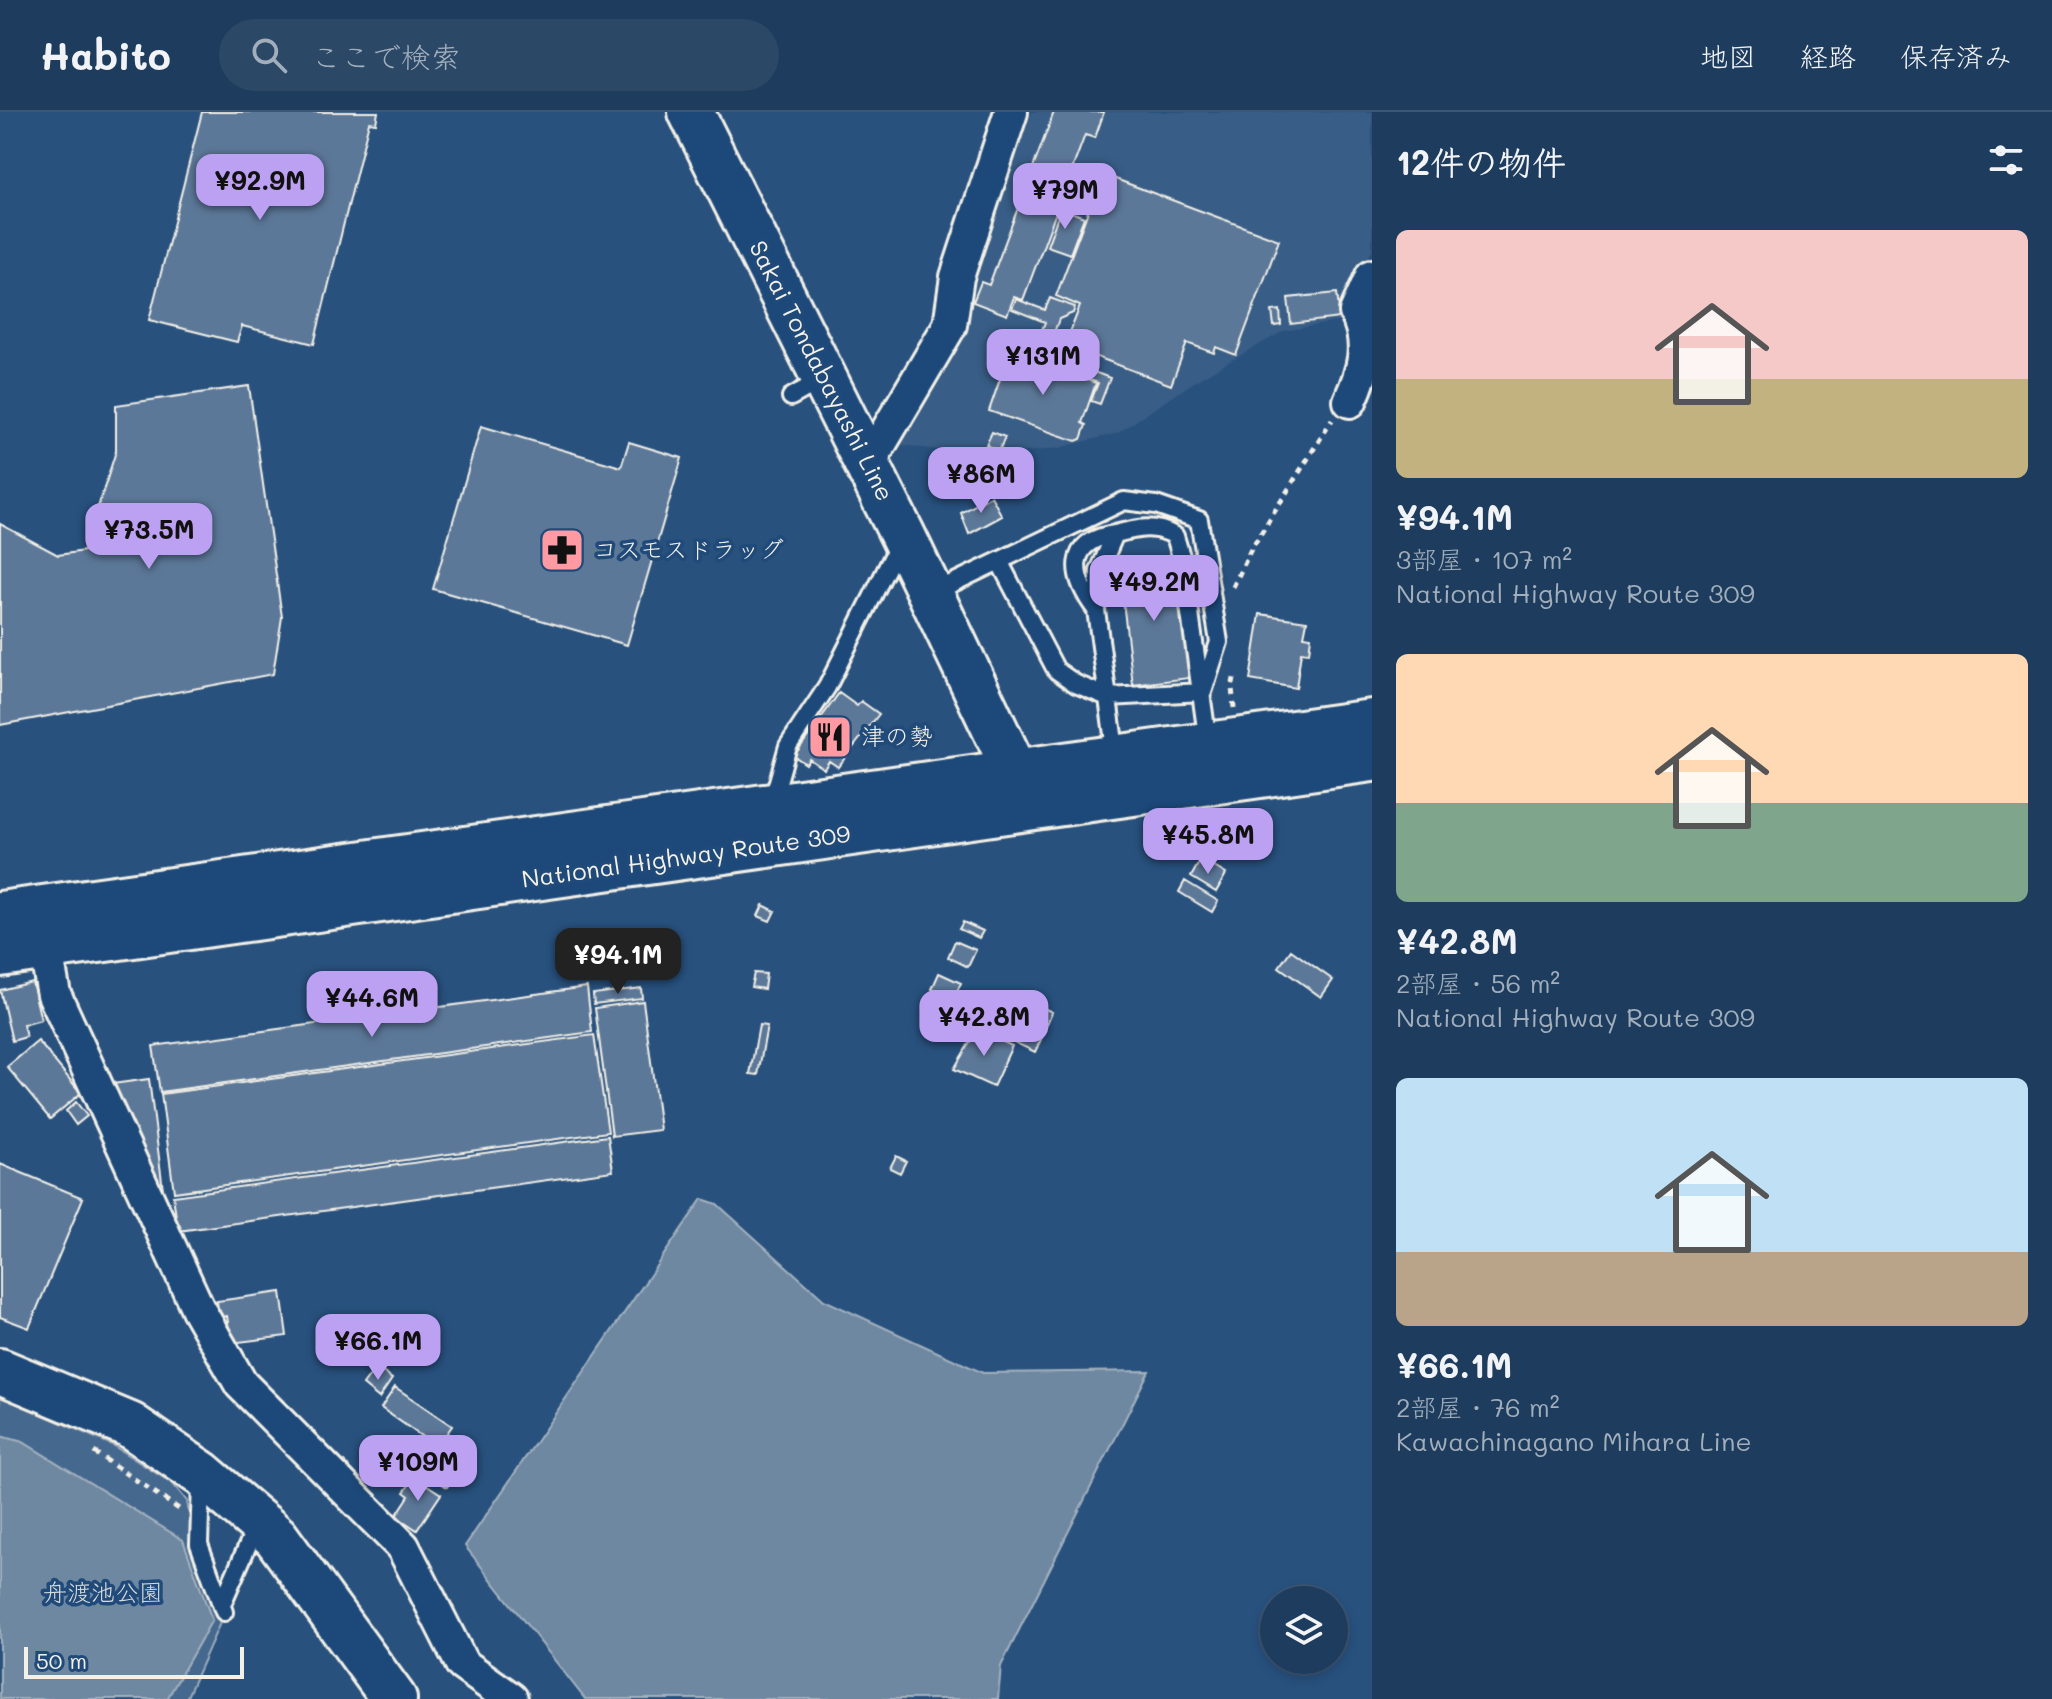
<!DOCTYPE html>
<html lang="ja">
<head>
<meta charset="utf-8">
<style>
  body { margin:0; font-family:Mali,"Klee One",sans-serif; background:#2b4867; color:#f1f3f6; height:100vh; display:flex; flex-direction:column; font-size:30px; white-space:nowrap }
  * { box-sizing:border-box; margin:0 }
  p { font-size:26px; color:#a1aebc }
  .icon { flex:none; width:44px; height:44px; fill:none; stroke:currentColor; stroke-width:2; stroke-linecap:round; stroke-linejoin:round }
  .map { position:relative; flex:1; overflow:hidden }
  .drawer { display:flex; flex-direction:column; background:#1e3d5e; width:680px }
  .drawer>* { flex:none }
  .tools { position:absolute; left:1260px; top:1474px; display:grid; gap:16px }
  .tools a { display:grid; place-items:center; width:88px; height:88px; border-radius:50%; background:#1e3d5e; box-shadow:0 4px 12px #0003,0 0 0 2px #3c5673; font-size:40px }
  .scale { position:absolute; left:24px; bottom:20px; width:220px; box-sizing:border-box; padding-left:8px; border:4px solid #f4f1e8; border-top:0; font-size:22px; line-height:28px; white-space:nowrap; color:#f4f1e8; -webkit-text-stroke:6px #1f4a7a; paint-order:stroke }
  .price { position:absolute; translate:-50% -68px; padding:0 18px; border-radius:16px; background:#bca0f2; color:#111; font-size:26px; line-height:52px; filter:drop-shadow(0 2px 4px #0008) }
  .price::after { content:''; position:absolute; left:50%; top:48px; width:24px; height:18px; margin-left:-12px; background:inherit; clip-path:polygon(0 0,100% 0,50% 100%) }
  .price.active { background:#222; color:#fff }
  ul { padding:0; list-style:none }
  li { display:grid; align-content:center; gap:16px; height:424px; padding:0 24px }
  li span { display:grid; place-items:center; height:248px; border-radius:12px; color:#555 }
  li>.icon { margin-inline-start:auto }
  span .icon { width:144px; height:144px; fill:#fffc; stroke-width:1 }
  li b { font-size:34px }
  h2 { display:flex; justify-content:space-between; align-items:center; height:96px; padding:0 24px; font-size:34px }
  header { display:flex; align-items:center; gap:48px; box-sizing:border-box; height:112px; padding:0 40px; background:#1e3d5e; border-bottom:2px solid #3c5673 }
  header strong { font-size:38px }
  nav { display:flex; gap:44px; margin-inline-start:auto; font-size:28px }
  .search { width:560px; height:72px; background:#2b4867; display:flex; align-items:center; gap:20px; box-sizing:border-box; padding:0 28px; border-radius:44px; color:#a1aebc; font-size:30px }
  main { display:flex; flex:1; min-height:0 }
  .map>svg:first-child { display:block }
  .built { fill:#375d86 }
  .green { fill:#45688e; stroke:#9cacbb; stroke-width:2 }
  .water { fill:#6e88a2; stroke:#a4b2be; stroke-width:2 }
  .building { fill:#5b7899; stroke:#f4f1e8; stroke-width:2 }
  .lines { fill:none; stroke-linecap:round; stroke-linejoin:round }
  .service-casing { stroke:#f4f1e8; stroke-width:22 }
  .minor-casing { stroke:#f4f1e8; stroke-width:38 }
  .secondary-casing { stroke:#f4f1e8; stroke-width:50 }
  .primary-casing { stroke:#f4f1e8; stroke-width:50 }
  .trunk-casing { stroke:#f4f1e8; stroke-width:50 }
  .path { stroke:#f4f1e8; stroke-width:5; stroke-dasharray:6 6; stroke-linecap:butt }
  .service { stroke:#1f4a7a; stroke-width:16 }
  .minor { stroke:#1f4a7a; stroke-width:32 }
  .secondary { stroke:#1f4a7a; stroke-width:44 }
  .primary { stroke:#1f4a7a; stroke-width:44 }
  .trunk { stroke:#1f4a7a; stroke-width:44 }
  .labels { text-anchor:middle; stroke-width:7; stroke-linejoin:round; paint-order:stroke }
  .street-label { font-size:24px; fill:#f4f1e8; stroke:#1f4a7a }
  .poi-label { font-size:24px; fill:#f4f1e8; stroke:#1f4a7a; text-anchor:start }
  .park-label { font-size:24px; fill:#dadcda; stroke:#1f4a7a }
</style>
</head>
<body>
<header>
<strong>Habito</strong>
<div class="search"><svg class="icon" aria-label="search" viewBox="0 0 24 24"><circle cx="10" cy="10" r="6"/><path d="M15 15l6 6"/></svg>ここで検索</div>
<nav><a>地図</a><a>経路</a><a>保存済み</a></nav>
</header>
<main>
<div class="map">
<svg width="1372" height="1587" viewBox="0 0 1372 1587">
  <rect width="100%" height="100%" fill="#28517e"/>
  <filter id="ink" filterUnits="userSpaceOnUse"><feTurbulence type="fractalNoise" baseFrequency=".0125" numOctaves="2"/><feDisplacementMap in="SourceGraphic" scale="16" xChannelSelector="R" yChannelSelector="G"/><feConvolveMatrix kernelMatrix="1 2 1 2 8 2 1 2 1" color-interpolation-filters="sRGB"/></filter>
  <g filter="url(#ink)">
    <path class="built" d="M1032 0H1372V138L1343 209 1284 219 1200 266 1118 321 1059 336 986 345 902 333 899 322Z"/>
    <path class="green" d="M0 1284 112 1333 173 1372 187 1389 192 1422 220 1511 186 1587H0Z"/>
    <path class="water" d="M702 1087 717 1092 824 1188 983 1261 1149 1259 1001 1554 998 1587H585L465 1434Z
      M0 1324 23 1330 183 1428 212 1508 167 1587H0Z"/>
    <path class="building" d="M202 0H378L376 11 369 10 314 232 242 214 237 230 149 208Z
      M1054 0H1104L1095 26 1085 23 1023 188 1014 185 1007 203 973 190 981 170 989 173Z
      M1102 62 1279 128 1236 243 1216 235 1214 241 1187 231 1171 273 1065 233 1080 194 1056 184Z
      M1061 96 1084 105 1070 142 1047 134Z
      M1337 181 1340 206 1291 212 1288 186Z
      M1050 186 1075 195 1073 201 1059 207 1046 242 1110 266 1100 292 1091 289 1098 271 1031 246 1045 210 1012 197 1016 187 1045 198Z
      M1280 198 1281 213 1274 214 1272 199Z
      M1019 237 1029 241 1027 247 1096 271 1082 311 1086 313 1081 327 1076 329 989 299 1009 241 1017 243Z
      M249 274 282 505 273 562 0 613V412L58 443 84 439 116 339V293Z
      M481 314 621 355 629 330 682 346 627 533 433 477Z
      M992 320 1005 325 999 339 986 333Z
      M991 384 1002 404 969 422 961 401Z
      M1175 450 1189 566 1133 573 1119 456Z
      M1260 502 1307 509 1304 524 1311 525 1309 541 1301 540 1296 576 1250 568Z
      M839 581 857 594 861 589 879 602 838 655 829 649 824 657 809 647 806 652 794 644Z
      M1201 747 1226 762 1216 780 1191 765Z
      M1185 769 1218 789 1212 800 1179 780Z
      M763 793 775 799 770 809 758 804Z
      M963 810 983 819 979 826 959 817Z
      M955 829 976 838 968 855 948 845Z
      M1291 838 1333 868 1321 885 1279 855Z
      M754 861 766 862 764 877 751 875Z
      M939 861 961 871 953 888 932 877Z
      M32 870 41 908 23 913 26 925 12 929 0 878Z
      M587 875 592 920 160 980 153 934Z
      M641 876 642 886 594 892 593 882Z
      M643 889 660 1018 612 1024 595 896Z
      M981 889 1045 919 1035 940 971 910Z
      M1035 892 1052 900 1046 914 1029 905Z
      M759 913 767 914 758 963 750 962Z
      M977 918 1012 934 993 975 954 957Z
      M594 923 608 1020 174 1080 161 982Z
      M38 929 81 981 50 1007 7 955Z
      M149 967 163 1077 154 1078 105 973Z
      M76 990 87 1004 76 1013 66 999Z
      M608 1024 613 1059 178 1119 173 1084Z
      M896 1044 906 1049 900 1061 890 1056Z
      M0 1052 83 1086 29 1216 0 1205Z
      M281 1180 287 1224 231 1231 227 1204 219 1206 217 1189Z
      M376 1255 392 1267 379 1286 363 1273Z
      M395 1275 452 1314 437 1335 381 1296Z
      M453 1324 472 1337 447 1375 427 1362Z
      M415 1365 441 1382 417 1418 396 1404 409 1384 404 1380Z"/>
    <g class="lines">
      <g class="service-casing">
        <path id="service" d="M791 285 823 267
          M1124 389 1156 393 1199 408 1219 530 1203 580 1108 585 1076 572 1056 558 999 449Z
          M932 481 999 449
          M1096 498C1071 465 1065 429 1115 422
          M1116 645 1096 498 1099 459 1115 422C1138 416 1155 412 1175 424L1183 451 1208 631
          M772 691 788 634 827 575 900 430
          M201 1371 199 1432 224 1500
          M222 1492 257 1412"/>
      </g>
      <g class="minor-casing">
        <path id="minor" d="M1350 289C1364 258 1372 232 1356 200L1372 164
          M868 352 950 213 957 165 1011 0
          M45 834 54 882 198 1197 241 1272 403 1435 462 1552 511 1587"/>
      </g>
      <g class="secondary-casing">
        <path id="secondary" d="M0 1259 130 1313 202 1362 276 1425 394 1587"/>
      </g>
      <g class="primary-casing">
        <path id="primary" d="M691 0 903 424 1015 659 1022 696"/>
      </g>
      <g class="trunk-casing">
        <path id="trunk" d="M0 802 1372 610
          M0 842 1372 647"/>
      </g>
      <path class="path" d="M1233 475 1251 437 1332 308
        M1234 596 1232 576 1235 562
        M94 1340 179 1397"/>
      <use href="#service" class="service"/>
      <use href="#minor" class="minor"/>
      <use href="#secondary" class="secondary"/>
      <use href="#primary" class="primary"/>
      <use href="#trunk" class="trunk"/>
    </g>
  </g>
  <defs>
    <g id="pharmacy-square" transform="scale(2.3)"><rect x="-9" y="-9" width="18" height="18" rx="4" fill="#ff9aa2" stroke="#1f4a7a"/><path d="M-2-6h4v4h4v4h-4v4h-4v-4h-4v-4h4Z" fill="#111"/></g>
    <g id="restaurant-square" transform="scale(2.3)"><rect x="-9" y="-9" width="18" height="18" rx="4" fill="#ff9aa2" stroke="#1f4a7a"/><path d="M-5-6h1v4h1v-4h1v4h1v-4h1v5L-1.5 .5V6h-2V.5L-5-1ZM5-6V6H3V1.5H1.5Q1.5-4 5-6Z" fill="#111"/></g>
  </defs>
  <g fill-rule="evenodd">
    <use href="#pharmacy-square" x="562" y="438"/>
    <use href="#restaurant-square" x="830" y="625"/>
  </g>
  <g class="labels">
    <g class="street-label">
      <text transform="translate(821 259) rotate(63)" y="8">Sakai Tondabayashi Line</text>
      <text transform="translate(686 745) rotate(-8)" y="8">National Highway Route 309</text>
    </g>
    <g class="poi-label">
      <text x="593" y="446">コスモスドラッグ</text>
      <text x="861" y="633">津の勢</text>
    </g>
    <g class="park-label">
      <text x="103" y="1489">舟渡池公園</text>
    </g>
  </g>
</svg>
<div class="tools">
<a><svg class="icon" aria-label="layers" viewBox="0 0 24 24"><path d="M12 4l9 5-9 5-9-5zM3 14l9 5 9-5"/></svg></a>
</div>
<div class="scale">50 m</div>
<b class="price" style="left:260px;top:110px">¥92.9M</b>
<b class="price" style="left:1065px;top:119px">¥79M</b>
<b class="price" style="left:1043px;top:285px">¥131M</b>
<b class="price" style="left:981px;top:403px">¥86M</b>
<b class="price" style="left:149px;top:459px">¥73.5M</b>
<b class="price" style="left:1154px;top:511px">¥49.2M</b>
<b class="price" style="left:1208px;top:764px">¥45.8M</b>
<b class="price active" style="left:618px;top:884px">¥94.1M</b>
<b class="price" style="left:372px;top:927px">¥44.6M</b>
<b class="price" style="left:984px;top:946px">¥42.8M</b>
<b class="price" style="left:378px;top:1270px">¥66.1M</b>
<b class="price" style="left:418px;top:1391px">¥109M</b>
</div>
<section class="drawer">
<h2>12件の物件<svg class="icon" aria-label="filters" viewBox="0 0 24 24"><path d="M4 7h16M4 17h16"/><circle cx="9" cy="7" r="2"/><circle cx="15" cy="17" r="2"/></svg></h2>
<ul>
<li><span style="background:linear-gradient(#f6c9c9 60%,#c2b280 0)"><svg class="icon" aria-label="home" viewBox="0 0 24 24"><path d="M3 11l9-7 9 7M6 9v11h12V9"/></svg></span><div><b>¥94.1M</b><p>3部屋 · 107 m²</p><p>National Highway Route 309</p></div></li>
<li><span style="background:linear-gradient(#ffd9b3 60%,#7fa58c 0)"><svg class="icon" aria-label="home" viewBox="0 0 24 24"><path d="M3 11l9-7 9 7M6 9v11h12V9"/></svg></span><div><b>¥42.8M</b><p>2部屋 · 56 m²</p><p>National Highway Route 309</p></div></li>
<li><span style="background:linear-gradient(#bfe0f5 70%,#b9a48a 0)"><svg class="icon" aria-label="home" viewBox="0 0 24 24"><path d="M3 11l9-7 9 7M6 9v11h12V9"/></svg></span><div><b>¥66.1M</b><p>2部屋 · 76 m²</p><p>Kawachinagano Mihara Line</p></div></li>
</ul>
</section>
</main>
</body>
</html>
